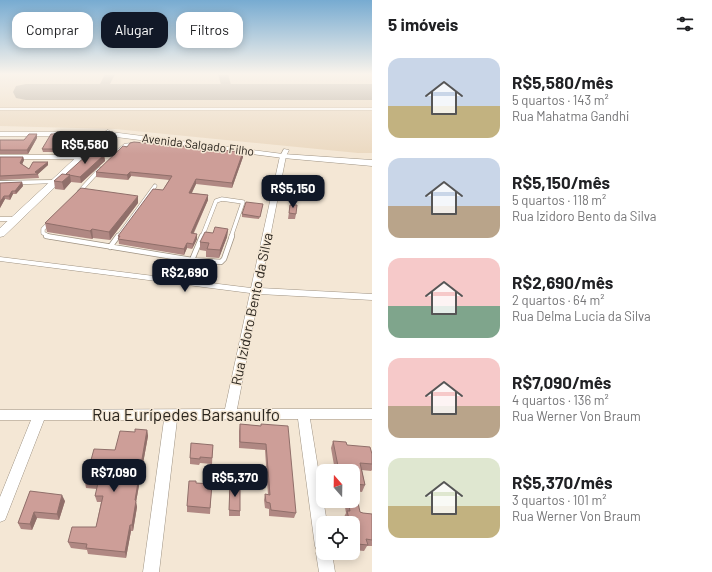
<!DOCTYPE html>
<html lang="pt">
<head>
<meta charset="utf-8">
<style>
  body { margin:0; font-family:Barlow,sans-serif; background:#f2f2f2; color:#202124; height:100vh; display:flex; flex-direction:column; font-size:15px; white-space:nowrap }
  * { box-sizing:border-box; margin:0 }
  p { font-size:13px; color:#757577 }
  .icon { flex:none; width:22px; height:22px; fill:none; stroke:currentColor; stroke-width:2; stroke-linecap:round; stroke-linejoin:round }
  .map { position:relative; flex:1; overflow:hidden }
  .side { display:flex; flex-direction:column; background:#fff; width:340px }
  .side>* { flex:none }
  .guide { position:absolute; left:12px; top:12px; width:300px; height:36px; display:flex; gap:8px }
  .needle { width:26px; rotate:340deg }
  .controls { position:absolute; left:316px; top:464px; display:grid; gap:8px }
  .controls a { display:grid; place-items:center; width:44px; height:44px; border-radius:8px; background:#fff; box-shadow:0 2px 10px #0003; font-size:20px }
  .price { position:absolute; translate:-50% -34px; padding:0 9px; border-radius:8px; background:#111827; color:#fff; font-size:13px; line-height:26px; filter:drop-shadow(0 1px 2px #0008) }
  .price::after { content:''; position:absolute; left:50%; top:24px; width:12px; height:9px; margin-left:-6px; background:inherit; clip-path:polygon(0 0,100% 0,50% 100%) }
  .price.on { background:#222; color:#fff }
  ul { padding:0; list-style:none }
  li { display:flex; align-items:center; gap:12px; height:100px; padding:0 16px }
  li span { display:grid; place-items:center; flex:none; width:112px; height:80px; border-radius:12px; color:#555 }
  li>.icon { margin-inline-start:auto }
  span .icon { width:48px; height:48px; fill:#fffc; stroke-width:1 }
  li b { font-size:17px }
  h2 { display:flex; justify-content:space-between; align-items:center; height:48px; padding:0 16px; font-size:17px }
  .pill { padding:0 14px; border-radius:12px; background:#fff; box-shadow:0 2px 10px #0003; font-size:14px; line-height:36px }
  .pill.on { background:#111827; color:#fff }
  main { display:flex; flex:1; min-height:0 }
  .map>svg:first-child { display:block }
  .built { fill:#ebd9c1 }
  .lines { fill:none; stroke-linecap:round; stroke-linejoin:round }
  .taxiway { fill:#aea496; fill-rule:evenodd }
  .runway { fill:#aea496; fill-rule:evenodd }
  .lane-far3-casing { stroke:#9f9383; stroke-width:2.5 }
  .lane-far2-casing { stroke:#9f9383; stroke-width:3.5 }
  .lane-far1-casing { stroke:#9f9383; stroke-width:4.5 }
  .lane-casing { stroke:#9f9383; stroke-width:6 }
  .street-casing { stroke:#9f9383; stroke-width:1 }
  .secondary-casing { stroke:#9f9383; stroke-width:1 }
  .lane-far3 { stroke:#fff; stroke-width:2 }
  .lane-far2 { stroke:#fff; stroke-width:2.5 }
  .lane-far1 { stroke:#fff; stroke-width:3.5 }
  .lane { stroke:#fff; stroke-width:4.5 }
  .street { fill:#fff; fill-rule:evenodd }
  .secondary { fill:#fff; fill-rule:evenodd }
  .wall { fill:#b08883 }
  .shaded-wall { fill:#906f6a }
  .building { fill:#cd9e98; stroke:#906f6a }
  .labels { text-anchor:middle; stroke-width:3; stroke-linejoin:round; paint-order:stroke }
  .far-street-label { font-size:12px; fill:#2b261f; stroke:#f4e7d5 }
  .street-label { font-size:14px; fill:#2b261f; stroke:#f4e7d5 }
  .near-street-label { font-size:17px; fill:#2b261f; stroke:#f4e7d5 }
</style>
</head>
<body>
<main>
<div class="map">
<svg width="372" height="572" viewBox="0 0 372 572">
  <rect width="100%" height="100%" fill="#f4e7d5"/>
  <path class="built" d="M0 74H372V153H358L115 129 0 126Z"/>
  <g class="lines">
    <path class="taxiway" d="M105 74H115L105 94H97L96 92Z
      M218 74H228L233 92 232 94H224L223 92Z"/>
    <path class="runway" d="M26 84H372V100H26L16 98 13 92 16 86Z"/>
    <g class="lane-far3-casing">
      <path id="lane-far3" d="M0 109H372"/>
    </g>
    <g class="lane-far2-casing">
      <path id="lane-far2" d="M119 150 125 145 134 144"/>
    </g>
    <g class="lane-far1-casing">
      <path id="lane-far1" d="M79 192 100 169
        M49 223 43 229V233L50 237
        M118 237 155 186
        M202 237 216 201 222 199 243 202 231 237"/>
    </g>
    <g class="lane-casing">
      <path id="lane" d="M46 236 192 260
        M110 247 118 236
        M192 260 221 262 224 259 232 236
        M192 260 202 236"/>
    </g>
    <g class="street-casing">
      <path id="street" d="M284 149 289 150 286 156 260 288 372 294V300L259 294 237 409H372V419H310L327 523H323V553H332L335 572H319L316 553 317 551 315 546 298 419 177 420 159 572H143L164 420H44L5 520 0 522V497L31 420H0V410L225 409 250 293 0 261V257L251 288 280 156Z
        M0 155H83L86 157 83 159H0Z
        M55 180 57 181V183L0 185V181Z
        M0 217H16L20 219 16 221H0Z"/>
    </g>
    <g class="secondary-casing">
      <path id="secondary" d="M108 130 111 132 283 154 372 160V166L283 158 108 136 4 236 0 237V228L99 136H0V132H104Z"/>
    </g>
    <use href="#lane-far3" class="lane-far3"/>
    <use href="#lane-far2" class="lane-far2"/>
    <use href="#lane-far1" class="lane-far1"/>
    <use href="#lane" class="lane"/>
    <use href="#street" class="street"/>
    <use href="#secondary" class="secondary"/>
  </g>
  <path class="wall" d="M75 134V138L70 147 62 148 60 152H43L42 149Z
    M37 138 28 154H0V140H24Z
    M104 155 105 161 81 183 71 182 64 190 55 189 54 181Z
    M0 157H23L24 160 22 164 29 169 48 162V165L38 174 39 178 0 180Z
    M243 157 232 188 196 184 192 193 208 195V200L194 233 197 239 192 249 187 248 184 255 119 244 118 236 163 190 169 180 131 176 128 180 96 177V172Z
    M22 182 23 186 16 194H13L10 200 5 199 0 208V183Z
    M138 203 110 240 93 238 92 239 47 232 45 223Z
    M263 204 259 219 242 217V214Z
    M290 205 296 214 295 219H288Z
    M228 229 227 237 219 258 206 257V251L200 250V242L213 233Z
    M240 424 261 426V424L296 513 294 518 269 516V509L265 508 264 500 265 494 268 495 265 450 239 448V431Z
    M147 430 148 436 136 502 137 507 133 531H131L126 558 88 554 87 550 71 548 68 542 96 527 101 502H97L95 496 97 489 86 488 85 482 115 450 135 432Z
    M333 441 347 445 372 454V470L371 471 362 470 365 485 362 492 355 491 360 512 363 513 372 514V546H367L364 551 354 550 353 546V523H345L344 517 346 513 344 501H353V471H335L331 448Z
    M213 445 212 464 200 463 199 465 190 464V458Z
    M196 483 212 484 210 514 187 512V506Z
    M230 484 240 511V516H229V490Z
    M30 491 65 501 59 520 37 518 32 530 21 529 18 523Z"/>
  <path class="shaded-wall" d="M37 134V138L28 154 27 150Z
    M75 134V138L70 147 62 148 60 152 59 149 61 144Z
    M243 152V157L232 188V183Z
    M104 155 105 161 81 183 80 177Z
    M23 157 24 160 21 167 20 163Z
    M48 162V165L38 174 35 172Z
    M130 172 131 176 128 180 127 175Z
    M70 175 71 182 64 190 62 182Z
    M196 179V184L189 198V193Z
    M22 182 23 186 16 194 15 191Z
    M12 191 13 194 10 200 9 196Z
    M208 195V200L191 238V233Z
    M4 196 5 199 0 208V202Z
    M138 196V203L110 240 109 232Z
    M92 229 93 238 92 239 90 231Z
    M228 229 227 237 219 258 220 250Z
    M197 234V239L192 249 193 244Z
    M187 243V248L184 255V249Z
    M147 430 148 436 136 502 137 507 133 531 132 525 135 500Z
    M62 495 65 501 59 520 57 514Z
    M34 512 37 518 32 530 30 524Z
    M130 525 131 531 126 558 125 552Z"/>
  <path class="building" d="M29 134H37L27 150H0V140H24Z
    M51 134H75L70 143 61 144 59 149H42Z
    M134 142 243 152 232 183 196 179 189 193 208 195 191 233 197 234 193 244 187 243 184 249 118 239 120 236H118L153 189 163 190 172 176 130 172 127 175 96 172 123 146 127 147 130 143Z
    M88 154 104 155 80 177 69 175H70L66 174Z
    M0 157H23L20 163 29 169 33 162H48L35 172 38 174 0 176Z
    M62 174 70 175 62 182 54 181Z
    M22 182 15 191H12L9 196H4L0 202V183Z
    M81 188 138 196 109 232 92 229 90 231 45 223Z
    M246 202 263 204 260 217 242 214Z
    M290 205H297L296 214 289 213Z
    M215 227 228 229 220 250 207 249 209 243 200 242 205 232 213 233Z
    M240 424 261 426V424L288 426 296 513 271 510 270 503 266 502 265 494 270 495 266 444 240 442Z
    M135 429 147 430 135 500 136 501 132 525H130L125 552 86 548 87 544 68 542 72 527H96L103 496H95L98 483 85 482 94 449 115 450 120 431 135 432Z
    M333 441 346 442 347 445 370 447 372 454V464L360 463 365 485 354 484 360 512 363 513 372 514V540L366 539 368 545 357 544 356 539 353 538V523H350L347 511H350L348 501H353V471H339Z
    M191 443 213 445 212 458 200 457V459L190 458Z
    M189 481H196V483L212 484 210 508 187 506Z
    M230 484 240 485V511L229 510Z
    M30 491 62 495 57 514 34 512 30 524 18 523Z"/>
  <linearGradient id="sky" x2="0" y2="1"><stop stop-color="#77abd1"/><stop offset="0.48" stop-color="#faf4ec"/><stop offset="1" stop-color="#faf4ec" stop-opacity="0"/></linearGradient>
  <rect width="372" height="154" fill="url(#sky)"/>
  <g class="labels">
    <g class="far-street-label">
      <text transform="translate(198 145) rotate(7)" y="4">Avenida Salgado Filho</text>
    </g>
    <g class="street-label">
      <text transform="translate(252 309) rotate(-78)" y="5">Rua Izidoro Bento da Silva</text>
    </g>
    <g class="near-street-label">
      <text x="186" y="421">Rua Eurípedes Barsanulfo</text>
    </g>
  </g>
</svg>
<div class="controls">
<a><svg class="needle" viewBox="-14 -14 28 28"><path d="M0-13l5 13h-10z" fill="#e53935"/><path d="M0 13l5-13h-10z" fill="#757577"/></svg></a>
<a><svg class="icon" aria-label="locate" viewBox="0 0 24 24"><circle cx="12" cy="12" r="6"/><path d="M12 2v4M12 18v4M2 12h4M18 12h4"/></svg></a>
</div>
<b class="price on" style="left:85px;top:165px">R$5,580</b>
<b class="price" style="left:293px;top:209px">R$5,150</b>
<b class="price" style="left:185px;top:293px">R$2,690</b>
<b class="price" style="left:114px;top:493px">R$7,090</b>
<b class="price" style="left:235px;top:498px">R$5,370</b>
<div class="guide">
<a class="pill">Comprar</a>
<a class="pill on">Alugar</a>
<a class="pill">Filtros</a>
</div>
</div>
<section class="side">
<h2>5 imóveis<svg class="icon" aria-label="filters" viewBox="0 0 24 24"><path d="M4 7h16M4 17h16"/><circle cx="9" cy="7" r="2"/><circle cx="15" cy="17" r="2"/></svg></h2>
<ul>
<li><span style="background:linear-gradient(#c9d6e8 60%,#c2b280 0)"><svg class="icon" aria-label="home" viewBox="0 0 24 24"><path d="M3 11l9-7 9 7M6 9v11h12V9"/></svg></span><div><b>R$5,580/mês</b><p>5 quartos · 143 m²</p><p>Rua Mahatma Gandhi</p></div></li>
<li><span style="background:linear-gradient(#c9d6e8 60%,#b9a48a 0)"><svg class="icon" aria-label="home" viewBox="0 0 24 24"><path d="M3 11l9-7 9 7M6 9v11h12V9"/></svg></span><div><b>R$5,150/mês</b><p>5 quartos · 118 m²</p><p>Rua Izidoro Bento da Silva</p></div></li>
<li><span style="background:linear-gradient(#f6c9c9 60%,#7fa58c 0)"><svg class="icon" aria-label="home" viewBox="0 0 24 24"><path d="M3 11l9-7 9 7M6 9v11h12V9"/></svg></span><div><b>R$2,690/mês</b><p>2 quartos · 64 m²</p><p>Rua Delma Lucia da Silva</p></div></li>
<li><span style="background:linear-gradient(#f6c9c9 60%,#b9a48a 0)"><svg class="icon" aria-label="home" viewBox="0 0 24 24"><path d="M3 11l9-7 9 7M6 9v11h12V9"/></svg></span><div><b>R$7,090/mês</b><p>4 quartos · 136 m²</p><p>Rua Werner Von Braum</p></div></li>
<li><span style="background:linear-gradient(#dfe7d0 60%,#c2b280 0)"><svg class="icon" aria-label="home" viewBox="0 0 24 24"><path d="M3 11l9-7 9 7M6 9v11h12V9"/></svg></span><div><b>R$5,370/mês</b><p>3 quartos · 101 m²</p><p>Rua Werner Von Braum</p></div></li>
</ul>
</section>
</main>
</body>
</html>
